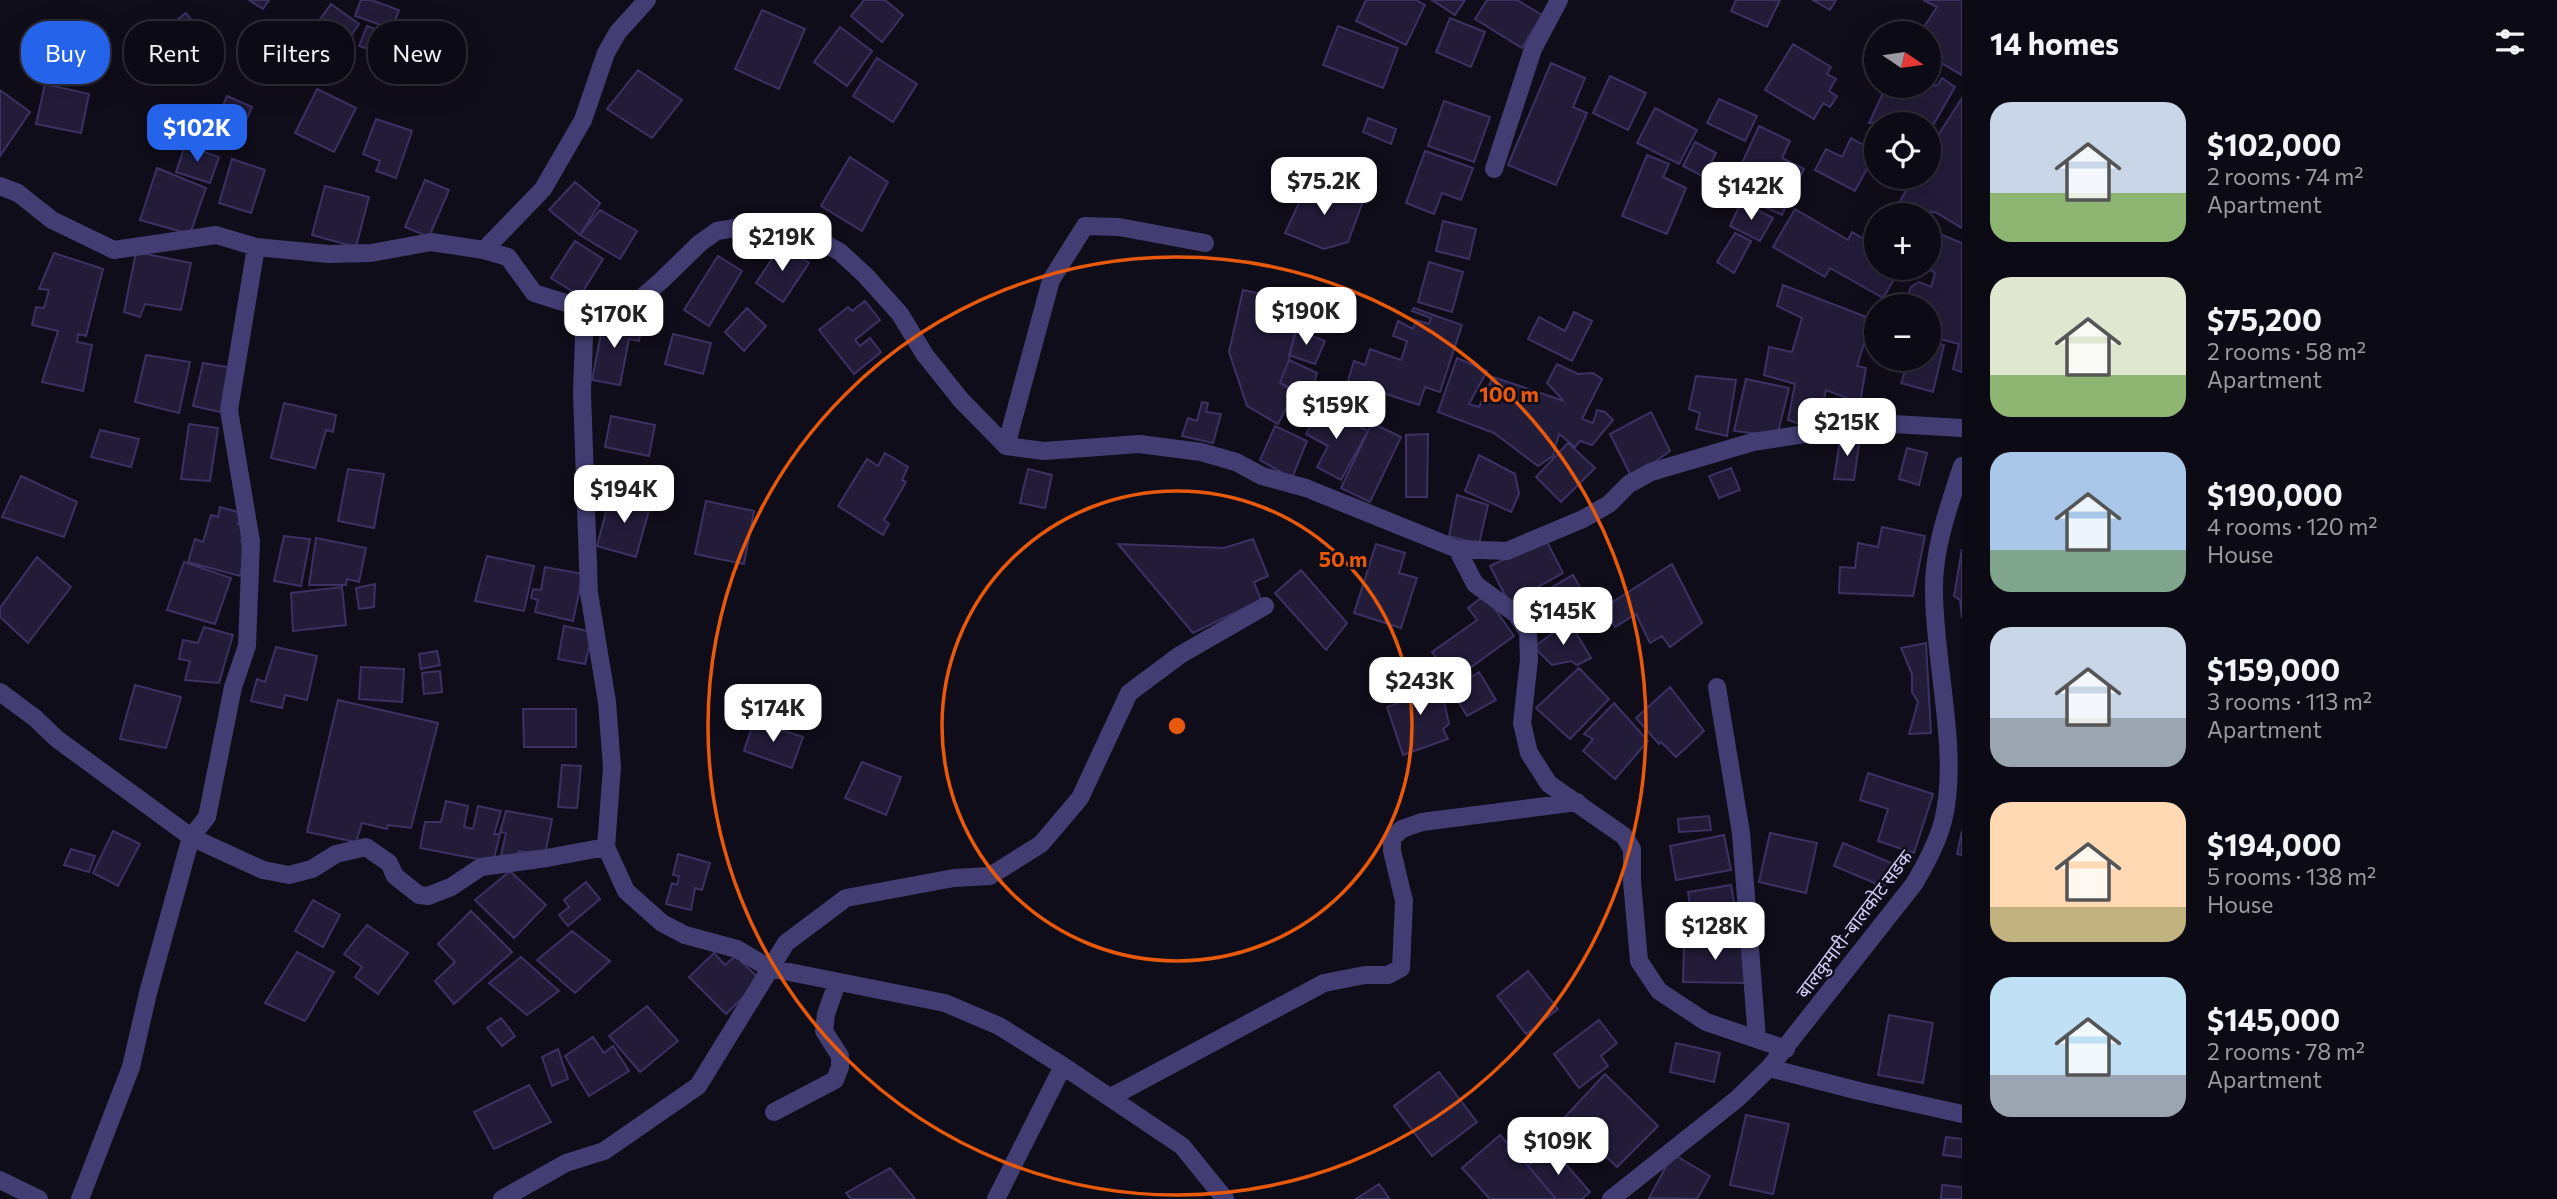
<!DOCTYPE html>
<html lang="en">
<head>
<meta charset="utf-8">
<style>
  body { margin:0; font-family:Commissioner,"Noto Sans Devanagari",sans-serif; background:#1a1822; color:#f1f3f6; height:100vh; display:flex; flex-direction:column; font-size:26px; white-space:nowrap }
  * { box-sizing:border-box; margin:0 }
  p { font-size:23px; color:#9a9aa0 }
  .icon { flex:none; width:38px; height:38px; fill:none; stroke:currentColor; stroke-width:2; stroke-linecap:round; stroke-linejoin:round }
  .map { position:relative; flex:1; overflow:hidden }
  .side { display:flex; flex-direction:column; background:#0c0a14; width:595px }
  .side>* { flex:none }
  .hud { position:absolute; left:21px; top:21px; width:665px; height:63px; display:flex; gap:14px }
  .needle { width:46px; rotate:103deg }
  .tools { position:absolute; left:1864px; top:21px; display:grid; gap:14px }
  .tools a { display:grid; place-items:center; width:77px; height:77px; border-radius:50%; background:#0c0a14; box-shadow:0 7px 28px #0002,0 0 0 2px #2c2b34; font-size:35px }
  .price { position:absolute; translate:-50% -60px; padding:0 16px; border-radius:14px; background:#fff; color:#222; font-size:23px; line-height:46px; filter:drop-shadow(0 2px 4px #0008) }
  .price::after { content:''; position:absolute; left:50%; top:42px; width:21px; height:16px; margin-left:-10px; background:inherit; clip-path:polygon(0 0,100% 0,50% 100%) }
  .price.current { background:#2563eb; color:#fff }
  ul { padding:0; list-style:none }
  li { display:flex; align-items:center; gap:21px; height:175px; padding:0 28px }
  li span { display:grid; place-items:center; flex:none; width:196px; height:140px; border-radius:21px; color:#555 }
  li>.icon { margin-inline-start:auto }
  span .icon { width:84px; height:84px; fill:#fffc; stroke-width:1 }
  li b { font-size:30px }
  h2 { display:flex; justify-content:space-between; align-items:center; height:84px; padding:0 28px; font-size:30px }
  .tag { padding:0 24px; border-radius:28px; background:#0c0a14; box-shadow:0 7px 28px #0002,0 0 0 2px #2c2b34; font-size:24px; line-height:63px }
  .tag.current { background:#2563eb; color:#fff }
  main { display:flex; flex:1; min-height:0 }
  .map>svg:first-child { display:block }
  .building { fill:#221c39; stroke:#3c3162; stroke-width:2 }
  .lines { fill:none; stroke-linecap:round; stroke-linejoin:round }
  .minor { stroke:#423e73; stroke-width:18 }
  .ring { fill:none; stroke:#e8590c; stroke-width:3.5 }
  .labels { text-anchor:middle; stroke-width:5; stroke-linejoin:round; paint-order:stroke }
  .street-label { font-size:19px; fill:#d3cdf8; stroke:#100d1a }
  .centre { fill:#e8590c; stroke:#100d1a; stroke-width:3.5 }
  .ring-label { font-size:21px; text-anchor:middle; font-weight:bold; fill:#e8590c; stroke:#100d1a; stroke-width:5; stroke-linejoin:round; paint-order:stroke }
</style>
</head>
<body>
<main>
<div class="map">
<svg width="1962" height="1199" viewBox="0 0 1962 1199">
  <rect width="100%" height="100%" fill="#100d1a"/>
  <path class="building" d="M249 0H269L263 9Z
    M361 0H371L399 10 392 29 355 16Z
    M864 0H885L903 15 882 42 851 16Z
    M1366 0H1416L1425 5 1406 45 1356 21Z
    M1432 0H1465L1455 15Z
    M1487 0H1517L1542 15 1522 48 1475 19Z
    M1736 0H1780L1767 27 1731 11Z
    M1813 0H1836L1830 10Z
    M1923 0H1962V75L1931 57 1937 44 1928 38V33H1920L1937 7Z
    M331 4 359 24 347 41 319 21Z
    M762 10 805 29 779 89 735 69Z
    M186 13 205 37 178 58 159 34Z
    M1450 18 1485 32 1471 67 1436 52Z
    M367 26 391 35 383 54 359 46Z
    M1338 26 1398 48 1383 88 1323 65Z
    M840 27 872 51 847 86 814 62Z
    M1793 44 1831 67 1827 74 1836 79 1829 91 1837 96 1830 107 1823 103 1814 119 1765 90Z
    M877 58 917 84 893 122 853 96Z
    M1551 63 1585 78 1573 107 1587 113 1556 185 1508 165Z
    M638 70 682 100 652 138 607 109Z
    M1610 76 1646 93 1628 130 1593 113Z
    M1942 78 1955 87 1928 134V124L1869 123 1884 91 1894 98 1897 86 1938 85Z
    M45 84 89 94 81 133 36 124Z
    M317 89 356 108 334 152 295 133Z
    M0 90 30 112 0 156Z
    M227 96 252 107 238 139 213 128Z
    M1962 98V228L1935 212 1924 213 1900 201 1914 177H1928V151Z
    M1719 99 1757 116 1745 141 1707 123Z
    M1444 101 1490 117 1474 162 1428 146Z
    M1655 108 1697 130 1679 164 1637 143Z
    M1368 118 1396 129 1391 144 1363 132Z
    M376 119 412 131 396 178 376 171 380 161 363 154Z
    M1759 126 1790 141 1782 158 1804 169 1782 215 1756 203 1764 185 1738 172Z
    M1851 138 1876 152 1855 191 1815 170 1826 149 1842 157Z
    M1695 142 1716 153 1704 177 1683 166Z
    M185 145 219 157 210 183 176 172Z
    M1425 151 1473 168 1461 200 1442 193 1434 214 1406 203Z
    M1647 155 1669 164 1663 177 1686 188 1667 234 1622 216Z
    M850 157 888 182 862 231 821 206Z
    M232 159 265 170 251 213 219 203Z
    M157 168 206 188 190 234 140 220Z
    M1310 179 1362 204 1348 242 1324 249 1285 233Z
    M425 180 449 190 429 237 405 227Z
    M575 182 600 203 580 235 549 210Z
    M325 186 369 197 356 247 312 235Z
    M1741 202 1773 218 1760 241 1730 226Z
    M1893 206 1909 215H1887Z
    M1795 209 1848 240 1852 232 1871 243 1876 234V268H1901L1883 298 1830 268 1825 277 1773 247Z
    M600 210 637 231 620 259 580 235Z
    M1443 221 1476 229 1469 259 1436 251Z
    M1735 233 1751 241 1734 273 1717 262Z
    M1937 233 1962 243V372L1953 369 1959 344 1928 336V306H1911L1907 297 1911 287 1919 282 1931 287 1935 273 1930 270 1932 262 1928 260V241Z
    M575 241 603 259 580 296 551 278Z
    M782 244 809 263 783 302 756 283Z
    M136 252 191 263 181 310 145 304 140 317 124 312Z
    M54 253 103 269 86 336 78 334 77 342 92 345 83 391 42 382 58 331 32 325 36 307 44 308 49 290 39 289Z
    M718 256 742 271 709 326 684 310Z
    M1429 262 1463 272 1452 312 1418 302Z
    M1783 285 1872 319 1857 366 1866 368 1860 403 1826 390 1817 429 1788 420 1795 384 1764 375 1769 347 1792 352 1802 318 1777 306Z
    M1243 290 1275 297 1272 315 1297 321 1289 360 1280 383 1294 393 1278 424 1247 406 1229 352Z
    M865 301 880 320 855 340 860 346 870 338 881 352 854 374 819 330 848 307 852 311Z
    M1312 303 1333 310 1327 327 1306 321Z
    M747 308 766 326 744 351 725 332Z
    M1414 308 1462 325 1440 392 1425 387 1419 405 1348 381 1354 361 1365 365 1370 349 1401 360 1407 341 1393 336 1398 321 1413 329 1416 320 1429 324 1431 318 1412 311Z
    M1340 312 1354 317 1349 329 1336 324Z
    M1574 312 1592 321 1572 361 1528 339 1539 317 1565 331Z
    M604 318 642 325 639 341 629 339 620 385 592 380Z
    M1297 330 1325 341 1315 364 1289 355Z
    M673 334 711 343 703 374 665 364Z
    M1928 341 1944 345 1933 392 1901 383 1907 365 1885 359H1928Z
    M146 355 190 362 179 413 135 402Z
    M1457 358 1487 371 1469 404 1479 407 1493 377 1564 401 1547 383 1557 364 1578 374 1593 373 1602 379 1582 419 1593 423 1597 410 1605 412 1613 420 1592 445 1580 441 1575 447 1559 434 1553 456 1538 466 1494 433 1438 412Z
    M1289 360 1317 373 1310 396 1280 383Z
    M203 363 233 368 225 413 193 406Z
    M1696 376 1736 380 1727 436 1696 429 1700 413 1689 409Z
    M1746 379 1789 388 1777 436 1734 431Z
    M1202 402 1208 403 1206 412 1221 414 1213 443 1182 436 1188 418 1197 421Z
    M284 403 336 415 333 432 326 430 315 468 271 458Z
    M1321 405 1368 431 1341 480 1317 467 1328 446 1306 434Z
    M1651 412 1670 451 1632 478 1610 434Z
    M611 416 655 425 649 456 605 447Z
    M1372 423 1401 437 1370 502 1341 488Z
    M189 424 218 428 210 481 181 479Z
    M1275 426 1307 441 1292 478 1260 460Z
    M100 430 139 439 131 467 91 457Z
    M1428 434 1427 497H1406V435Z
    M1841 434 1860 438 1854 480 1834 479Z
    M1568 443 1595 468 1561 502 1536 477Z
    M1907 448 1927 453 1919 485 1899 479Z
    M885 453 908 467 902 480 906 482 884 520 889 524 883 535 838 506 867 459 878 466Z
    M1479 455 1515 474 1519 494 1511 512 1465 491Z
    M1731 468 1740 490 1719 498 1709 476Z
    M348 469 384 474 374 528 338 521Z
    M1028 469 1052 475 1045 508 1020 503Z
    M21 476 77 502 64 537 2 517Z
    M611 493 651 503 636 557 597 546Z
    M1457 495 1488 505 1479 544 1449 536Z
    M706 501 754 511 744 564 695 554Z
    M220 507 241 513 238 524 245 525 241 542 247 545 240 576 188 562 195 539 203 542 211 515 218 517Z
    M1882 527 1925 536 1913 596 1839 593 1840 567 1855 568 1858 543 1878 547Z
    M284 536 310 539 301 586 274 581Z
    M316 538 366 548 359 582 347 579 346 585H309Z
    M1253 539 1268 576 1254 582 1261 600 1193 633 1118 544 1224 548Z
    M1546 540 1563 573 1509 603 1490 566Z
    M1376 544 1405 553 1399 573 1417 578 1401 628 1354 613Z
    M1962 549V618L1960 600 1954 596Z
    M487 556 534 566 524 611 475 601Z
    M37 557 71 587 28 643 0 617V608Z
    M184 562 231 578 215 624 167 610Z
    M1672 564 1702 623 1670 647 1662 636 1650 643 1636 614 1615 627 1605 607Z
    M545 567 583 574 573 621 535 612 538 600 531 598 533 589 541 590Z
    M1301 570 1347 623 1326 650 1275 593Z
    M1573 575 1591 607 1549 631 1532 599Z
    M375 584 374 607 359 609 356 588Z
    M342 587 346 625 293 631 291 593Z
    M1485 595 1514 636 1452 681 1432 652 1477 620 1468 608Z
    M1569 621 1591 658 1577 665 1571 661 1552 665 1534 647Z
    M564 626 593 632 585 664 558 659Z
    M204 627 233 635 219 683 185 680 190 661 179 659 183 640 198 643Z
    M1926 643 1931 733 1909 734 1918 702 1912 692V674L1901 648Z
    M276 647 317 656 307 700 285 695 282 708 251 701 257 679 265 682Z
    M437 651 440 665 421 669 419 654Z
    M361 667 404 669 402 702 359 699Z
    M1579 668 1609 699 1570 739 1536 708Z
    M440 671 442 692 424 694 422 673Z
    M1479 672 1496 700 1467 716 1451 689Z
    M1439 679 1449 724 1443 729 1448 739 1403 755 1387 707 1398 703 1396 695Z
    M135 685 181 697 166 748 120 739Z
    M1670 687 1704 731 1676 757 1661 742 1659 744 1636 718Z
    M338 700 438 723 411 828 388 825 387 829 362 823 356 842 307 832Z
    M1614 703 1648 741 1615 779 1583 751 1593 739 1584 734Z
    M523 709H576V747H524Z
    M754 721 803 737 792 768 744 751Z
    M862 762 901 777 886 815 845 798Z
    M562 765 581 766 577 808 558 807Z
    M1868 773 1933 794 1914 853 1878 841 1888 809 1860 800Z
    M446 801 468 806 464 827 473 829 478 806 501 811 494 834H500L493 862 420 848 425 822H441Z
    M506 811 552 819 545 855 519 851 517 858 501 855 506 833 500 832Z
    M1709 816 1711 830 1679 832 1678 819Z
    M113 831 140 844 118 886 93 873Z
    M1962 831V855L1957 854Z
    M1770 833 1817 843 1806 893 1759 882Z
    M1724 835 1731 870 1676 880 1670 846Z
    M1843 843 1894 864 1884 887 1834 866Z
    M71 849 95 856 89 872 64 865Z
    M678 854 710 863 702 890 695 888 691 910 666 904 672 883 677 885 679 876 673 875Z
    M510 871 546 905 514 938 475 900Z
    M586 882 600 899 568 926 559 915 569 907 564 900Z
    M1731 885 1738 925 1694 932 1688 892Z
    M313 900 340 915 323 947 295 931Z
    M471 911 512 952 454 1004 435 981 455 962 438 944Z
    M367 925 408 953 378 994 355 977 362 967 344 954Z
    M572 931 610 961 575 993 537 960Z
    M1684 941 1747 943 1746 983 1683 982Z
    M297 952 334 972 305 1021 265 1003Z
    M714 953 725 965 735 956 761 980 726 1014 689 977Z
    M521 957 559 991 527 1015 489 983Z
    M1528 971 1558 1009 1526 1034 1497 996Z
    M647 1006 678 1041 640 1072 609 1036Z
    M1889 1015 1933 1023 1923 1083 1878 1075Z
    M501 1018 515 1036 502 1046 487 1028Z
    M1599 1020 1617 1043 1601 1056 1608 1066 1579 1088 1554 1054Z
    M593 1037 604 1053 613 1046 629 1071 589 1096 565 1056Z
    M1676 1043 1720 1053 1714 1082 1670 1072Z
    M558 1049 568 1079 552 1086 542 1057Z
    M1439 1072 1477 1122 1432 1156 1394 1106Z
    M1605 1074 1658 1126 1617 1167 1565 1117Z
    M529 1085 551 1122 494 1149 474 1112Z
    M1746 1115 1789 1124 1773 1194 1730 1185Z
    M1500 1135 1528 1166 1556 1199H1490L1462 1168Z
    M1946 1137 1962 1139V1157L1943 1155Z
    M1550 1146 1590 1192 1582 1199H1556L1528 1166Z
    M1673 1154 1710 1176 1697 1199 1649 1198Z
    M890 1168 915 1199H851L846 1193Z
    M1379 1184 1389 1198 1387 1199H1356Z
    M1942 1185 1962 1187V1199H1941Z"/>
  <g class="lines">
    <path class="minor" d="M1494 169 1533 49 1559 0
      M0 186 18 193 52 220 114 250 216 235 256 247 329 254 371 253 431 242 484 250 508 257 534 293 585 309H620L639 300 661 281 700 243 717 231 747 226 776 229 813 237 840 252 866 276 900 314 925 355 961 400 1006 446 1044 451 1139 444 1201 452 1236 462 1262 476 1306 488 1457 549 1507 551 1583 519 1609 504 1629 484 1651 472 1753 442 1831 430 1859 422 1962 428
      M484 250 543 189 583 120 606 53 618 32 647 0
      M585 309 582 393 589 593 607 702 612 767 606 847 626 891 662 923 685 935 737 949 769 968 945 1003 999 1026 1063 1066 1182 1146 1225 1199
      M1006 446 1051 280 1085 226 1119 227 1205 243
      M1457 549 1475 584 1516 614 1528 632 1529 660 1522 723 1529 753 1549 784 1624 836 1632 849V881L1639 961 1659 991 1706 1022 1786 1049
      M1717 687 1741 833 1757 1039
      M0 692 35 718 57 739 191 837 263 870 289 875 312 869 336 854 366 847 389 863 395 876 419 895 428 896 451 887 481 867 547 858 606 847
      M1769 1068 1859 1091 1962 1114
      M1111 1097 1324 983 1365 975H1388L1401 968 1404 901 1392 851V838L1402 829 1422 822 1577 802
      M774 1112 835 1080 840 1067V1056L824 1031 826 1014 837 983
      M0 1180 39 1199
      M80 1199 131 1067 148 993 191 837 207 817 233 687 247 646 251 542 229 410 256 247
      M502 1199 566 1163 604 1151 698 1086 786 943 846 898 954 878 990 876 1041 844 1080 798 1129 693 1180 655 1265 606
      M996 1199 1063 1066
      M1611 1199 1737 1099 1769 1068 1914 884C1926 864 1937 844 1943 821 1960 754 1934 662 1934 591 1933 549 1949 506 1962 466"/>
  </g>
  <g class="ring">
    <circle cx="1177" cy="726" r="235"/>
    <circle cx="1177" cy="726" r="469"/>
  </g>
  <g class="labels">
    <g class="street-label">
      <text transform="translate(1854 924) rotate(-53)" y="7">बालकुमारी-बालकोट सडक</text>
    </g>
  </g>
  <circle cx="1177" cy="726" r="10" class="centre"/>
  <g class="ring-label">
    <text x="1509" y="402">100 m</text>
    <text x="1343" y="567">50 m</text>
  </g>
</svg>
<div class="tools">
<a><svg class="needle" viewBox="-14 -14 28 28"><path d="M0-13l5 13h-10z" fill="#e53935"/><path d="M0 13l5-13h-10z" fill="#9a9aa0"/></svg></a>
<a><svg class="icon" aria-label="locate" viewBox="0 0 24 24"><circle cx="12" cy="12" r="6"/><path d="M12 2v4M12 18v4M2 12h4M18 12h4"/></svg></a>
<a>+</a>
<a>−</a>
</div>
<b class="price current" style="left:197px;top:164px">$102K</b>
<b class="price" style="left:1324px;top:217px">$75.2K</b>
<b class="price" style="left:1751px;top:222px">$142K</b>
<b class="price" style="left:782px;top:273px">$219K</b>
<b class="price" style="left:1306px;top:347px">$190K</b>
<b class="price" style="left:614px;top:350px">$170K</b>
<b class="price" style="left:1336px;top:441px">$159K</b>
<b class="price" style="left:1847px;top:458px">$215K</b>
<b class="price" style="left:624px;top:525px">$194K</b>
<b class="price" style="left:1563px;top:647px">$145K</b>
<b class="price" style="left:1420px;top:717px">$243K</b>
<b class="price" style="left:773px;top:744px">$174K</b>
<b class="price" style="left:1715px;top:962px">$128K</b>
<b class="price" style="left:1558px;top:1177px">$109K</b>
<div class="hud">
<a class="tag current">Buy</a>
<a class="tag">Rent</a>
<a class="tag">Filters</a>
<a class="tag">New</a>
</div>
</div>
<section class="side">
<h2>14 homes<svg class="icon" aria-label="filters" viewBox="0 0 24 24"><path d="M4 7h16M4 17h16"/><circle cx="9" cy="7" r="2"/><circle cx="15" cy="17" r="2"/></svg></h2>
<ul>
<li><span style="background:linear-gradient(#c9d6e8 65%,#8fb573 0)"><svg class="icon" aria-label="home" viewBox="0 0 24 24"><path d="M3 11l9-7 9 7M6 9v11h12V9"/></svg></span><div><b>$102,000</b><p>2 rooms · 74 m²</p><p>Apartment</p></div></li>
<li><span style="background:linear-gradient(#dfe7d0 70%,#8fb573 0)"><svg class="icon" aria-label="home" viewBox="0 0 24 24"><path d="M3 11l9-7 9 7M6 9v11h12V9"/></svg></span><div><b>$75,200</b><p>2 rooms · 58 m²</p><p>Apartment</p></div></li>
<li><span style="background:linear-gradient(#a9c7e8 70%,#7fa58c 0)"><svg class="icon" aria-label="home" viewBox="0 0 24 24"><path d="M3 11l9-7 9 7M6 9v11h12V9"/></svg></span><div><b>$190,000</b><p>4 rooms · 120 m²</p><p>House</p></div></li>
<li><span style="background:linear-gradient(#c9d6e8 65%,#9aa5b1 0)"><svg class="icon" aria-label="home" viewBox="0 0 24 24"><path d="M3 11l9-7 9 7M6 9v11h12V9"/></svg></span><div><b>$159,000</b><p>3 rooms · 113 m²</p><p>Apartment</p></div></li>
<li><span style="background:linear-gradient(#ffd9b3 75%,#c2b280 0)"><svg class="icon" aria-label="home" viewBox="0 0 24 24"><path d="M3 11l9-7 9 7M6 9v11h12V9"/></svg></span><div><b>$194,000</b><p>5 rooms · 138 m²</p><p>House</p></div></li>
<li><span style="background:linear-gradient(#bfe0f5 70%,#9aa5b1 0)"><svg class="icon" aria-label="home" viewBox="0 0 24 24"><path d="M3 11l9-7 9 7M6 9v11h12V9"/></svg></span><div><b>$145,000</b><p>2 rooms · 78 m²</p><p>Apartment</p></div></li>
</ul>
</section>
</main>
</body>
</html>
